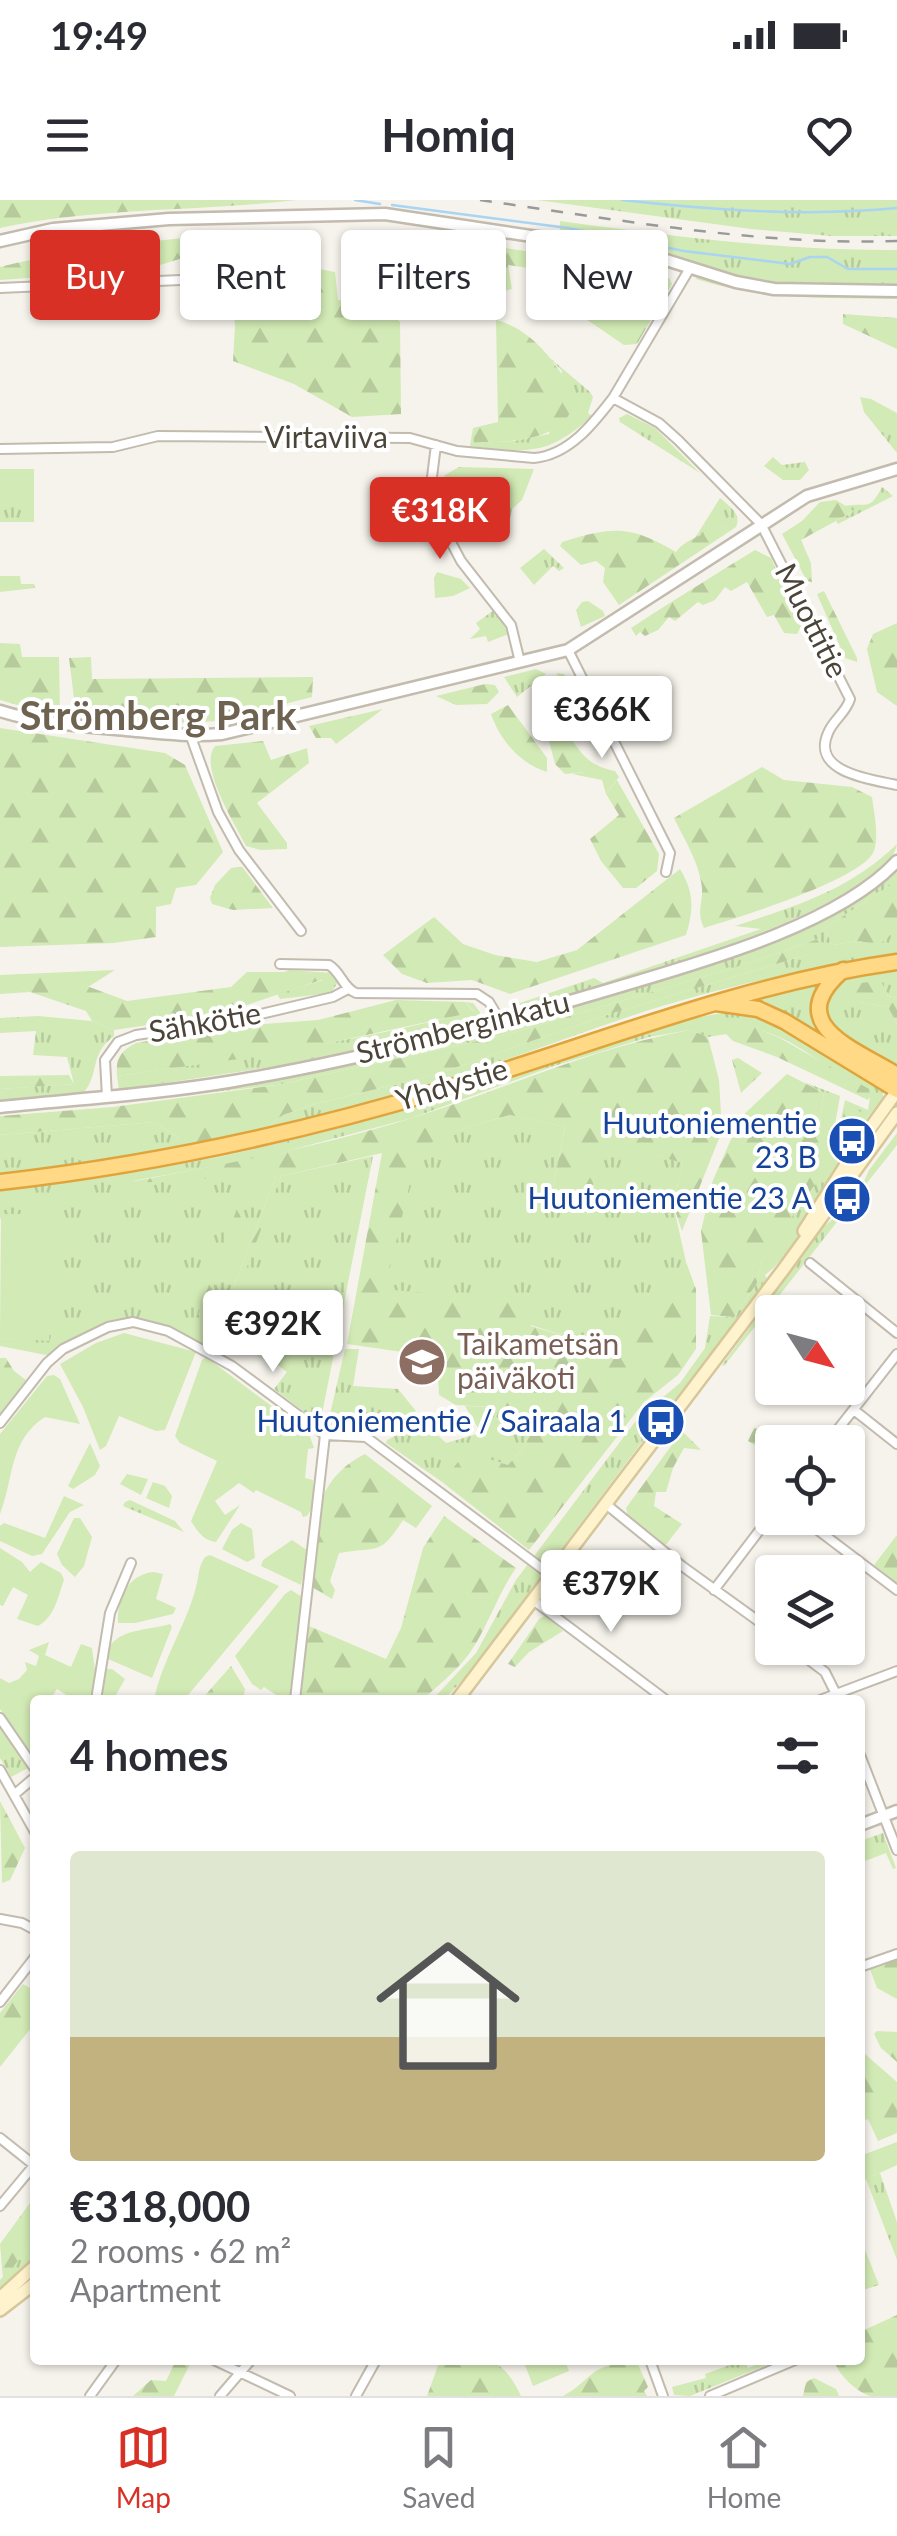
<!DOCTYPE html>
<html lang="en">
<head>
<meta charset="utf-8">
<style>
  body { margin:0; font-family:Lato,sans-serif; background:#f7f7f7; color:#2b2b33; height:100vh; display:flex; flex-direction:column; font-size:38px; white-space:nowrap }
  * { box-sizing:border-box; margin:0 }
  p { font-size:32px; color:#7c7c81 }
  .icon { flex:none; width:55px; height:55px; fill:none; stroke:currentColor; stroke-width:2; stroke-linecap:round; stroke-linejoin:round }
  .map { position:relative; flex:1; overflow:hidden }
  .side { position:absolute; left:30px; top:1495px; width:835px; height:670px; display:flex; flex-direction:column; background:#fff; border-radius:10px; box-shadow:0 2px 8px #0004 }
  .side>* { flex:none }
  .top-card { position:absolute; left:30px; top:30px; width:838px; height:90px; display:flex; gap:20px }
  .needle { width:65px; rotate:126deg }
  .fabs { position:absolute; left:755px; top:1095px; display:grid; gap:20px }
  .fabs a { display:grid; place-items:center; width:110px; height:110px; border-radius:10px; background:#fff; box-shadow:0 2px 8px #0004; font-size:50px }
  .price { position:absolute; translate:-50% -85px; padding:0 22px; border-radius:10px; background:#fff; color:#222; font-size:32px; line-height:65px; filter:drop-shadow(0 2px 5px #0008) }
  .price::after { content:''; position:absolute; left:50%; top:60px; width:30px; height:22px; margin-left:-15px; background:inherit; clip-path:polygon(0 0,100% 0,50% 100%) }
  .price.current { background:#d93025; color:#fff }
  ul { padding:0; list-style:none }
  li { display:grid; align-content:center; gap:20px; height:530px; padding:0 40px }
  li+li { border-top:2px solid #e1e1e2 }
  li span { display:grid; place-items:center; height:310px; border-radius:10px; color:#555 }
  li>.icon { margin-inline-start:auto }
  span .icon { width:180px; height:180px; fill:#fffc; stroke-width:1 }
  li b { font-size:42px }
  h2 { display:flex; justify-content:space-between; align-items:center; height:120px; padding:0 40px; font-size:42px }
  .tag { padding:0 35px; border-radius:10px; background:#fff; box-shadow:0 2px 8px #0004; font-size:35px; line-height:90px }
  .tag.current { background:#d93025; color:#fff }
  .status { display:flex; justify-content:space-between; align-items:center; height:70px; padding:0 50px; background:#fff; direction:ltr }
  .status svg { height:28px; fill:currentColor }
  header { display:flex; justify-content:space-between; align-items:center; height:130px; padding:0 40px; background:#fff; font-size:45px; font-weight:700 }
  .menu { display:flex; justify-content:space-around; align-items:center; height:140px; border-top:2px solid #e1e1e2; background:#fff; font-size:28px; color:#7c7c81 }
  .menu a { display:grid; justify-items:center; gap:5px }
  .menu .current { color:#d93025 }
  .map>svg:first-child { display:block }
  .grass { fill:url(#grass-tufts) }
  .forest { fill:url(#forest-firs) }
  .park { fill:#d2eab5 }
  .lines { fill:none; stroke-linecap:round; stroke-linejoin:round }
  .stream { stroke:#a9d4f2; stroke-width:2.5 }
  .minor-casing { stroke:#c2bbae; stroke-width:12 }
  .tertiary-casing { stroke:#c2bbae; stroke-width:15 }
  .secondary-casing { stroke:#d6c79b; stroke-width:16 }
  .trunk-casing { stroke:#e0a43c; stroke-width:19 }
  .minor { stroke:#fff; stroke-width:8 }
  .tertiary { stroke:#fff; stroke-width:10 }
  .secondary { stroke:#fff3cd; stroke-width:11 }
  .trunk { stroke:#ffd985; stroke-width:14 }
  .rail { stroke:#9a9a9a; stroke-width:2.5; stroke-dasharray:12 12; stroke-linecap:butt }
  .labels { text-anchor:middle; stroke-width:8; stroke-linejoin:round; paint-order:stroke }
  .street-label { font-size:30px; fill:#4b4439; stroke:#fff }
  .transit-label { font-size:30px; fill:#164399; stroke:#fff; text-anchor:end }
  .education-label { font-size:30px; fill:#785e54; stroke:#fff; text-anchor:start }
  .district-label { font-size:40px; font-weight:bold; fill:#6e6250; stroke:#fff }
</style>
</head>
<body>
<div class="status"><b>19:49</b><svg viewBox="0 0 49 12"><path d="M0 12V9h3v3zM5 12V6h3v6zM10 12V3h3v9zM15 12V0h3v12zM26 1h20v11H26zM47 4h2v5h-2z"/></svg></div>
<header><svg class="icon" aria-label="menu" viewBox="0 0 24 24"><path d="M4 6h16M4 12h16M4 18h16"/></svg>Homiq<svg class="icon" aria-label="heart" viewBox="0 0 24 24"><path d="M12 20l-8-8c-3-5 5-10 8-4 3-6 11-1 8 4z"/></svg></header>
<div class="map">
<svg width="897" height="2196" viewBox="0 0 897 2196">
  <defs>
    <pattern id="grass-tufts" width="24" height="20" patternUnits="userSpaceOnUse" patternTransform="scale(2.5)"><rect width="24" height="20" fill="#d2eab5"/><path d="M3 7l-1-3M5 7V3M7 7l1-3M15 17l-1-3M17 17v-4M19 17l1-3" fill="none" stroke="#b6ca9c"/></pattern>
    <pattern id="forest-firs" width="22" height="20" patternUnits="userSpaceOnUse" patternTransform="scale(2.5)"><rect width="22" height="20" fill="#d2eab5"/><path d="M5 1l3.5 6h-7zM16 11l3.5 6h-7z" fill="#b6ca9c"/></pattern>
  </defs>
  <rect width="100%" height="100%" fill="#f6f3ec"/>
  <path class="grass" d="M537 0H897V36H831L751 29Z
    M560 21C672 36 783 51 897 50V84L768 82 726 73 667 52 560 33Z
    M698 76 770 94 897 96V99C828 98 762 100 696 79Z
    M550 158 590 192 593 197 588 213 592 216C548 256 528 253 470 246L473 228 475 243 514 241 549 234 562 171Z
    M860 197 871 199 897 213V253L864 212Z
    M627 214 655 228 700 273 620 222 619 218Z
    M773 257 782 265 805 262 809 270 800 280H783L764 266Z
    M0 269H34V322H0Z
    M882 287 893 296 838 324 836 321 853 312 845 306C868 302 869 312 882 287Z
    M720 298C729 306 742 314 736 327L727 333 725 327 719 325 705 336 695 338Z
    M544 349 564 368 559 371 553 366 534 385 520 368Z
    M0 376H20L21 384H34L35 388 0 392Z
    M494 410 509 434 488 442 486 436 470 439 480 429 476 423Z
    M536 469 546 474 517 497 504 477Z
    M556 473 564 474 583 504 572 540C585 559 592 566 615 571L619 577 606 594 602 580 572 574 585 572 563 535 572 518 564 511 578 500Z
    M897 644C888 708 587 792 525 811L508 807 594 778 603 783 761 729 735 726C798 705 848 691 897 644Z
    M897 669V681L825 728 832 745 859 741 879 744 897 729V754C808 769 718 787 631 816 545 845 460 878 372 903 250 937 126 960 0 975V935L155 922 179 938 264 929 283 915 315 904 434 875 610 814 806 755 823 744 818 739 740 766 505 835 277 885 213 892C370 858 527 826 679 774 760 747 830 725 897 669Z
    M115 770 88 787 76 782 18 785 30 792 0 794V775Z
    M289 770 333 773 338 782 331 793 280 799 277 794 323 780 308 772H285Z
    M897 770V798L888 796 885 790 859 802 888 807 897 824V868C885 863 873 855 862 848 831 828 810 816 838 780Z
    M823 781 814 802V814L884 871 742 802Z
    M465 802 473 803 480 812 478 823 278 866 119 890 117 876C237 859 356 842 474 811Z
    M736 811 778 823 883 891V897L846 946 839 929 845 900 868 910 870 897C828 868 780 824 726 824V834L708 837 690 830 649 837 554 866 412 918 260 958 132 981 250 975 199 1115 256 977 276 976 221 1121 281 976 373 956 321 1219 311 1217 274 1189 287 1172 232 1130 216 1150 172 1130 131 1119 51 1156 0 1146V1138L49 1140 2 1014 0 1020V990C132 977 267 951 394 912 507 877 618 827 736 811Z
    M38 816 92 821 114 830V836C89 854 100 873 84 892L0 901V889L74 884 67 857 33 855 36 831 0 833V818Z
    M804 882 840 896 834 930 846 954C822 989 797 1052 765 1075L767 1079 676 1203 659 1219 468 1474 444 1500H432L476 1453 516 1380 638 1218 680 1183 705 1148 710 1116 734 1117 757 1083 762 1060 783 1027 825 939 820 924 824 893Z
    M511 915 565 927 549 1008 588 1014 601 940 683 963 673 1004 686 1062 609 1150 531 1125 384 1089 418 948 454 931Z
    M897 933V945L859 993 869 970Z
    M857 983 851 1004 724 1166 722 1165 824 1026C842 1014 846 1000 857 983Z
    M345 1149H359L353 1186 398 1189 416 1211 375 1235 333 1227 328 1223Z
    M465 1206 492 1207 525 1229 527 1244 508 1265 466 1253 442 1282 386 1243 387 1240 424 1222 446 1243 481 1233Z
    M130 1300 175 1321 184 1332 123 1306 125 1302Z
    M0 1523 30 1567 11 1577 0 1558Z
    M883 1633 896 1668 893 1669 886 1653 860 1663V1641Z
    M880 1973 897 2022V2060L866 1979Z
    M860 2037 879 2085 860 2091Z
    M35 2040V2062L0 2091V2080Z
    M744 2160 748 2168 769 2160H779L690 2196 674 2195 672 2187 706 2178 705 2174Z"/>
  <path class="forest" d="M0 0H297C198 12 98 7 0 28Z
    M268 31 264 52H202L144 70 0 80V67C88 45 178 38 268 31Z
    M444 39 586 60 669 78 672 84 637 144 624 145 530 81 529 68 508 65 512 89 504 91 478 63Z
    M230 61H278L335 72 338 100 387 106 400 122 401 214 352 217 294 184 233 161 235 126Z
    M843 114 897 118V149L843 124Z
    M496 120C533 129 558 165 576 198 566 243 512 241 474 243L473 228 498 222Z
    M459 267 534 269 522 300 512 309 510 319H502L474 292 464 297 453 309 444 294 441 281 445 275Z
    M836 300 854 311 801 340 811 363 812 382 807 381 782 334 802 321 820 302Z
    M719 325 725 327 727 333 619 405 603 382 605 368 596 361 581 365 560 346 562 342C613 326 630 325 676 352 687 337 704 337 719 325Z
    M755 350 771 358 801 426 797 434 784 433 774 415 767 417 747 382 731 391 725 387 715 400 703 405 698 402 675 421 669 417 658 430 645 436 640 432 636 436 631 428C672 401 713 376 755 350Z
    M437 372 461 379 470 388 453 396 435 398 434 378Z
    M824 391 857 458V462L845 458 817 394Z
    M588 401 603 411 605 416 581 427 576 410 582 402Z
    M897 423V506L877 492 867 449 873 434Z
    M0 443 20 444 22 457H59L60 517 0 500Z
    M91 457 92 479 313 477 312 497 217 521 158 524 76 515 69 458Z
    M485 484 495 485 499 492 487 504 456 505 436 496Z
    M508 505 547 558V572C520 564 500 540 491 514Z
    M383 509 336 544 331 538H316L309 526Z
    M0 528 165 553 185 565 223 652 196 685 176 688 171 704 156 707V737L113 743 0 747Z
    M558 535H563L586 572 565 574 555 564 549 541Z
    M263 541 271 560 307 548 309 563 257 603 287 643V649L261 650 246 646C235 624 198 566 215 546Z
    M762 567 784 580 852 587 872 597C874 612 879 636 874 651 864 679 734 719 704 728 696 712 703 704 702 688 700 664 684 639 674 618Z
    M617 580 659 654 657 671 636 688H623L601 661 590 639 619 615 606 594Z
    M243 667V668L273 708 233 710 212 704 210 698 215 685 231 668Z
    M680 669C694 692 694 709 686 735L510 794 472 780 427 783 402 774 383 755 434 717 463 744 495 755 537 762 577 750Z
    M897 681V729L879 745 859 741 832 745 825 728Z
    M818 739 824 744 806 755 610 814 434 875 315 904 283 915 264 929 199 942 179 938 155 922 0 935V916L113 907 277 885 505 835 740 766Z
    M247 772H308L324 779 217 815 114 830 92 821 86 811 30 792 18 785 17 774 76 782 127 801 231 787Z
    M881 781 888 796 897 798V824L888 807 859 802 853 797 860 783Z
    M396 800 465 802 474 812 282 853 117 876C116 857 120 852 136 843L238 826 318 820Z
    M726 823 748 824 780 838 869 889 870 897 868 900 777 857 733 841 726 834Z
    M690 830 708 837 719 880 722 931 682 1031 673 1004 683 963 602 941 587 1015 549 1008 565 927 510 915 455 931 418 949 385 1089 529 1104 531 1126 609 1149 686 1062 696 1089V1149L678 1175 644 1202 529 1350 442 1282 466 1252 508 1265 527 1244 525 1229 492 1207 456 1205 439 1195 437 1157 347 1144 382 953 281 976 226 1123 221 1121 276 976 256 978 202 1115H198L249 976 120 984C218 965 317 948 412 918 505 889 594 847 690 830Z
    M738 858 762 873 741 893 732 860Z
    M787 874 824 893 820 924 834 957 762 1060 757 1083 734 1117 711 1115 701 1031 713 980 741 917Z
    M69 875 74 884 0 889V876Z
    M849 903 863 914 847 938 841 929 844 911Z
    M0 1158H6L14 1171 26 1180 0 1214Z
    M754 1228 769 1231 774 1242 772 1256 748 1241Z
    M682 1231 701 1250 684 1248 673 1268 666 1292H656L654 1306 682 1324 665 1346 628 1316 626 1308Z
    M365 1254 432 1306 416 1328 403 1320C379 1357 379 1346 339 1353L330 1381 335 1390 332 1399 312 1387 322 1298C330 1279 346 1263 365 1254Z
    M444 1316 516 1368C497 1395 488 1427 469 1454 456 1471 438 1486 422 1500H299L309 1426 386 1459 401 1428 423 1348Z
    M897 1335V1383L874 1365Z
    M546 1415 563 1431 529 1452 515 1467 508 1464 539 1419Z
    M231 1466 245 1489 243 1500H201Z
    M0 1601 25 1648 10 1680 2 1683Z
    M897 1758V1799L877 1788 870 1769Z
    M23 1784 35 1791V1823L0 1867V1813Z
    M877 1831 897 1832V1862L881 1848 874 1834Z
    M865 1854 897 1882V1933L878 1941 868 1919 860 1922V1856Z
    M35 1996V2040L3 2079 0 2044Z
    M897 2115V2196C889 2196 877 2196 870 2196 857 2192 838 2175 834 2160H860V2132Z
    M176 2160H192L174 2196H133L151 2180 166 2181Z
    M440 2160C486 2160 499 2151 521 2196H427Z
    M623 2160H636L648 2187 644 2191 647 2196H563C590 2182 588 2166 624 2163Z
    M814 2178 836 2189 839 2196H803L806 2182Z"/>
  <path class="park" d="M1 1014H34L59 1027 49 1141 0 1138Z
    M124 1133 196 1152 165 1230 156 1231 119 1216 106 1246 100 1250 83 1207 60 1164 96 1143Z
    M206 1157 309 1234 314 1248 308 1249 305 1278 313 1280V1306L307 1316 303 1317 301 1312 256 1290 254 1293 239 1283 215 1301 225 1315 240 1305 216 1342C204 1341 197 1331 191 1321L217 1261 180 1243 175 1236 202 1160Z
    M54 1175 60 1179 80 1224 45 1217C9 1240 14 1278 0 1314V1234L47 1176Z
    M90 1243 100 1266 95 1275 73 1289 68 1286Z
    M127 1274 148 1279 141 1295 120 1284Z
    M153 1282 165 1286 172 1296 169 1308 146 1298Z
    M64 1296 84 1305 70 1312 42 1354 32 1356 0 1341V1326L4 1323 45 1338Z
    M74 1318H80L92 1337 84 1366 75 1377 62 1365 57 1354Z
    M241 1323 252 1329 255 1358 247 1362 222 1349 232 1330Z
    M292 1340 308 1351 301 1385 261 1366 263 1360Z
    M0 1348 22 1362 30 1372 41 1362 61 1373 64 1380C58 1396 55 1417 38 1426L17 1419 28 1395 13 1387 3 1406 0 1405Z
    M210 1355 279 1386 184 1500H154C162 1460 186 1426 196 1387 199 1376 198 1367 205 1357Z
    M154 1372 163 1374 156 1399 176 1408 173 1414 135 1423H118C117 1399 128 1374 154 1372Z
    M291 1390 302 1397 292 1500H284L264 1487 261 1490 252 1484 235 1456 285 1394Z
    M170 1424 172 1427 152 1478 108 1459 106 1453C116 1428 146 1431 170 1424Z
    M49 1442 45 1455 71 1467 81 1444 92 1448 95 1471 91 1500H75L57 1489 50 1500H35V1559L0 1509V1478L9 1483 19 1479 27 1470 25 1462 36 1466 39 1456 29 1450Z
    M104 1469H112L125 1479 113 1500H100Z
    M897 1942V1965L860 1982V1956Z
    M523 2160H565L569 2171 533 2186Z"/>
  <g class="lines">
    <path class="stream" d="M355 0 380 4
      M622 0C713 10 806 17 897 8
      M392 5 568 28 684 51 790 64 810 57H827L848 69H897"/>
    <g class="minor-casing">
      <path id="minor" d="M0 88 203 79
        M613 198 690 68
        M436 245 432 277 441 323 461 361 511 425 520 462
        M0 249 113 247 158 236 410 238 457 251 534 258C569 255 593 224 613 198L659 223 678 240 761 324 850 499C846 513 833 520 828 533 810 573 874 580 897 585
        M568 450 670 653 666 672
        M191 537 218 612 239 650 301 731
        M280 764 329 765C341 772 343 788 356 793L477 794 489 802 501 822
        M107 897 105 860 118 842 136 835 227 822 333 797 348 789
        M810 1063 897 1133
        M854 1210 897 1244
        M0 1223 47 1163 63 1149 108 1127 133 1122 168 1131 232 1166 325 1235 366 1237 552 1376
        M828 1242 897 1154
        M607 1305 682 1366 772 1431
        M802 1318 897 1390
        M714 1390 772 1314
        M533 1400 666 1500
        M793 1448 825 1472 839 1500
        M96 1500 110 1413 131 1363
        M295 1500 325 1235
        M820 1500 897 1471
        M0 1518 35 1569
        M860 1555 897 1650
        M0 1570 35 1632
        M15 1594 35 1577
        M0 1719 22 1723 35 1730
        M860 1767 897 1754
        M0 1802 35 1757
        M0 1938 34 1965
        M0 2006 35 1964
        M214 2160 290 2196
        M650 2160 663 2196
        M90 2196 116 2160
        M220 2196 251 2160
        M356 2196 376 2160
        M710 2196 795 2160"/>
    </g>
    <g class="tertiary-casing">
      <path id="tertiary" d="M0 41 53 29 169 19 385 14 644 53 736 82 774 89 897 91
        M0 511C41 524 83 526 126 530 159 533 189 537 222 534L568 450 807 296 897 269
        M0 907C78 899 157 894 234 881 371 858 505 821 638 781 716 758 842 721 897 661
        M860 1625 897 1611"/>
    </g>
    <g class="secondary-casing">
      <path id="secondary" d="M804 1031 861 941 897 891
        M457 1500 783 1070 897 913
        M0 2098 35 2066
        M0 2110 35 2083"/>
    </g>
    <g class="trunk-casing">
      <path id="trunk" d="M843 770C781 824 853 848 897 875
        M716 803 758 809 784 821 897 890
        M0 982C151 965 299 933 445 889 596 844 740 784 897 762"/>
    </g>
    <use href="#minor" class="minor"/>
    <use href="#tertiary" class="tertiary"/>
    <use href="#secondary" class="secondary"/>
    <use href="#trunk" class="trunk"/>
    <path class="rail" d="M480 0C614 19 762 46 897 41"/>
  </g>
  <defs>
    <g id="bus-disc" transform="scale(2.5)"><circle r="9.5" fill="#1a4fb4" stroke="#fff"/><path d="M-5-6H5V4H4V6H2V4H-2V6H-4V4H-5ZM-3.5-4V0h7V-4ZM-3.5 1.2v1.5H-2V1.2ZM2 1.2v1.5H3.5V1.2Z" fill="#fff"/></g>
    <g id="school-disc" transform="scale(2.5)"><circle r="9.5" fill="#8d6e63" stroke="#fff"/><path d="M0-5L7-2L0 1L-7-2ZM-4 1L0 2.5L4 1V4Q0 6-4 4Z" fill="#fff"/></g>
  </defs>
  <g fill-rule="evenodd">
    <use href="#bus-disc" x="852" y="941"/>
    <use href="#bus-disc" x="847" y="999"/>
    <use href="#school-disc" x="422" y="1162"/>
    <use href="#bus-disc" x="661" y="1222"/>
  </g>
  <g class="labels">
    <g class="street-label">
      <text x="326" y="248">Virtaviiva</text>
      <text transform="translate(811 421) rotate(63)" y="10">Muottitie</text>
      <text transform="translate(205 823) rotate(-10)" y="10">Sähkötie</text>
      <text transform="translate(463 828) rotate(-14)" y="10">Strömberginkatu</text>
      <text transform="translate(452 885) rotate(-17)" y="10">Yhdystie</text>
    </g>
    <g class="transit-label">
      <text x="817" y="934">Huutoniementie<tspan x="817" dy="34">23 B</tspan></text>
      <text x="812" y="1009">Huutoniementie 23 A</text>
      <text x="626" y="1232">Huutoniementie / Sairaala 1</text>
    </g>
    <g class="education-label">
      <text x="457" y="1155">Taikametsän<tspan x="457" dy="34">päiväkoti</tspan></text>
    </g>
    <g class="district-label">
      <text x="158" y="530">Strömberg Park</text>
    </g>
  </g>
</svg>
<div class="fabs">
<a><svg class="needle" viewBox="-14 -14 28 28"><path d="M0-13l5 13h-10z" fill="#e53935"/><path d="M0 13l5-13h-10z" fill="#7c7c81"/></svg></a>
<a><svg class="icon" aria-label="locate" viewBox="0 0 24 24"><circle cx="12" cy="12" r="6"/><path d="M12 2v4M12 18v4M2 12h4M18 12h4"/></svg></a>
<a><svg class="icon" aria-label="layers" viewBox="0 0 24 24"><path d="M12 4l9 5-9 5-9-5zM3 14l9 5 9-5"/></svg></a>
</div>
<b class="price current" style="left:440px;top:362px">€318K</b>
<b class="price" style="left:602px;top:561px">€366K</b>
<b class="price" style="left:273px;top:1175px">€392K</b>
<b class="price" style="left:611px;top:1435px">€379K</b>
<div class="top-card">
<a class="tag current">Buy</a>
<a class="tag">Rent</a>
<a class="tag">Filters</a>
<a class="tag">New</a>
</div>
<section class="side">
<h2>4 homes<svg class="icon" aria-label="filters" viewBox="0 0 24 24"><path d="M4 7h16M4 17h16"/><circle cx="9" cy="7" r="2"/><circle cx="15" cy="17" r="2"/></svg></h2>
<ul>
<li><span style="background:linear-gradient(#dfe7d0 60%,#c2b280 0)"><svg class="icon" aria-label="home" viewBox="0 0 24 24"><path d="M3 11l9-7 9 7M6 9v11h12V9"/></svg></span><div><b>€318,000</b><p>2 rooms · 62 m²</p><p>Apartment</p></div></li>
</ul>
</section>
</div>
<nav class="menu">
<a class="current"><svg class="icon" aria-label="map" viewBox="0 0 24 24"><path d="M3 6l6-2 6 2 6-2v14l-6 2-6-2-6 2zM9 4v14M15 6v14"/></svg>Map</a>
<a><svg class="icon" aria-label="saved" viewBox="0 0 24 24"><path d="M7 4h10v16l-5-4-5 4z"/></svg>Saved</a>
<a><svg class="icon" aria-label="home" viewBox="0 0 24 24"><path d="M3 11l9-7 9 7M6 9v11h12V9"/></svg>Home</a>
</nav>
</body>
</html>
